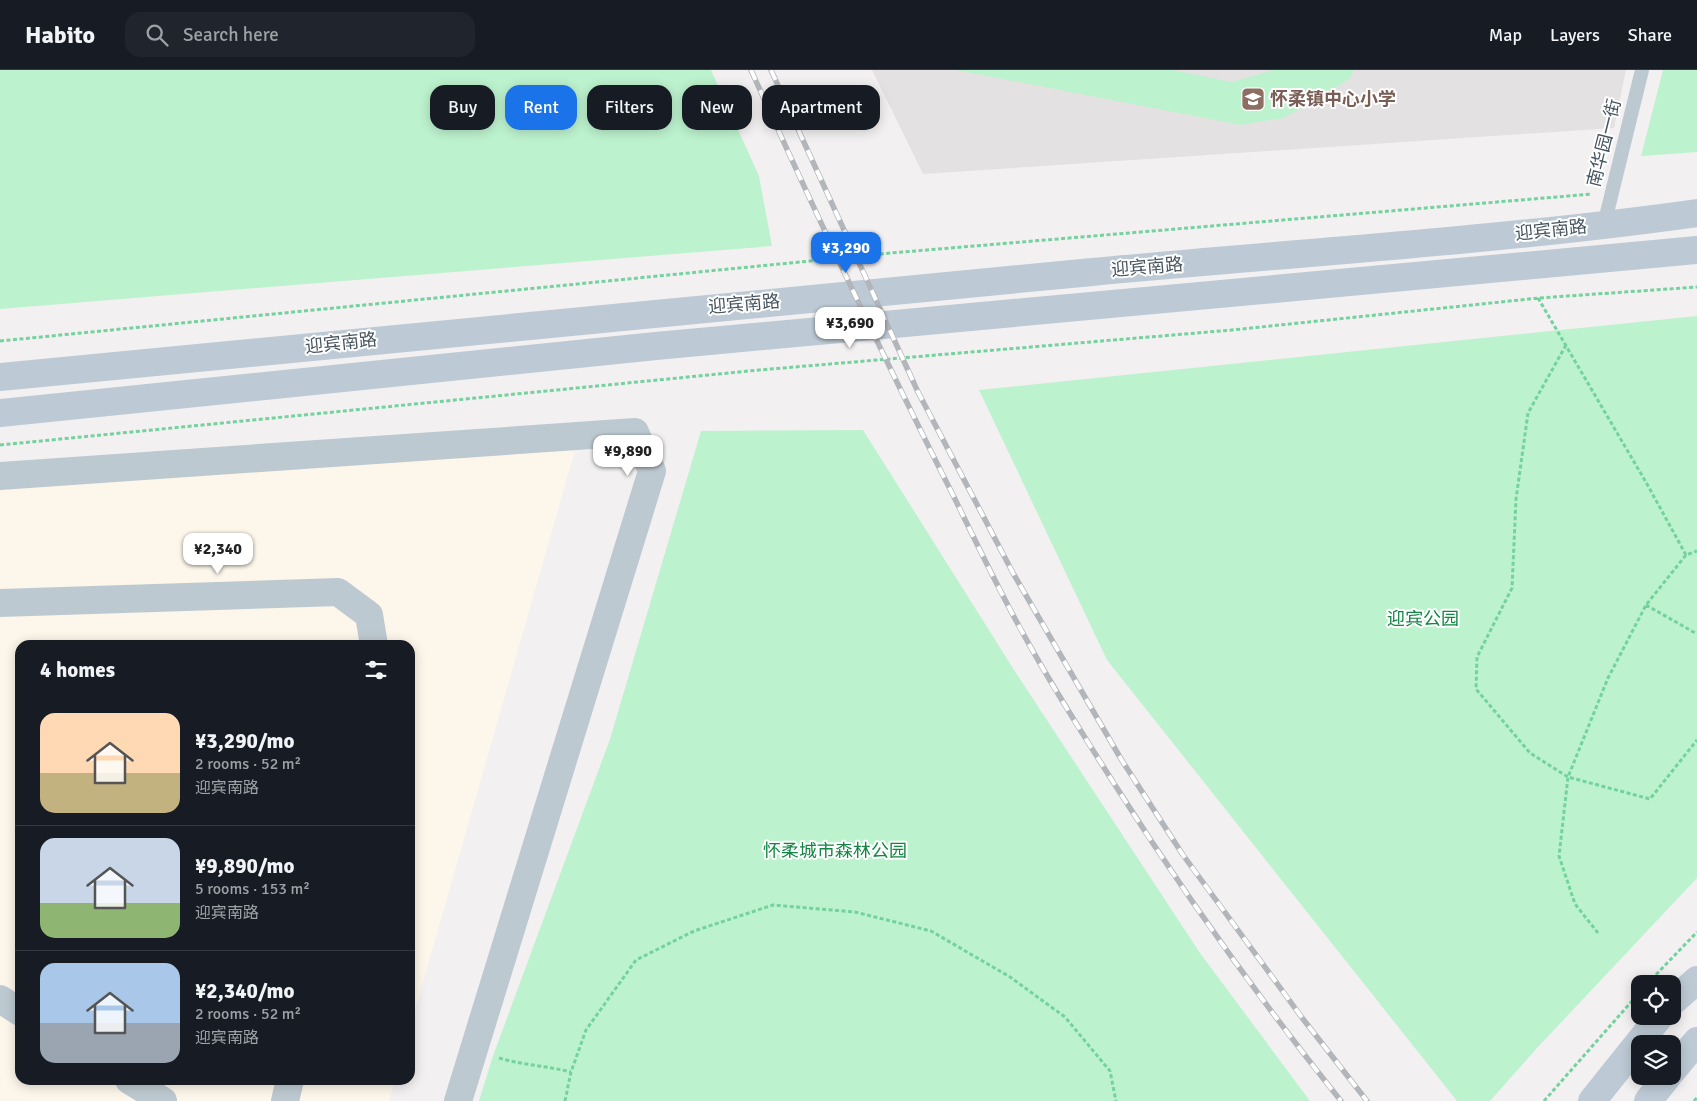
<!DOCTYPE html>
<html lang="en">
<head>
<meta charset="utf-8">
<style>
  body { margin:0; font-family:Signika,"Noto Sans SC",sans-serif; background:#20242c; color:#f1f3f6; height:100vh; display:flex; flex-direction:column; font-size:19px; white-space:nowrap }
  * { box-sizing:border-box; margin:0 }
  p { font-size:16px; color:#9ea1a6 }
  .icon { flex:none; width:28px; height:28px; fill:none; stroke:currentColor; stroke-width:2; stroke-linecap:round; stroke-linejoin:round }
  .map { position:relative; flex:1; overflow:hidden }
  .details { position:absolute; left:15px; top:570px; width:400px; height:445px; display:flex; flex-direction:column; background:#171b24; border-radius:15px; box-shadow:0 2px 12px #0003 }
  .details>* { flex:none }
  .hud { position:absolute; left:430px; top:15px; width:475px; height:45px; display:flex; gap:10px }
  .buttons { position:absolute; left:1631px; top:905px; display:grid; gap:10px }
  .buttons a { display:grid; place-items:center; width:50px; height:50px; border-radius:10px; background:#171b24; box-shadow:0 2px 12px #0003; font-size:25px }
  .price { position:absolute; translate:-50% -42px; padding:0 11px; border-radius:10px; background:#fff; color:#222; font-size:16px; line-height:32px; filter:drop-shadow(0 1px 2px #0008) }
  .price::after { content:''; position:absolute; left:50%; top:30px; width:15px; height:11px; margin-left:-8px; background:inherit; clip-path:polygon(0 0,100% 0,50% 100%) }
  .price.selected { background:#1a73e8; color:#fff }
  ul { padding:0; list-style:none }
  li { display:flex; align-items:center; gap:15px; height:125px; padding:0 25px }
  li+li { border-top:1px solid #363941 }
  li span { display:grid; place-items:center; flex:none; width:140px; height:100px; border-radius:15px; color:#555 }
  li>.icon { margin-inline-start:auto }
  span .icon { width:60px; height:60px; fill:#fffc; stroke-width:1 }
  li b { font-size:21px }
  h2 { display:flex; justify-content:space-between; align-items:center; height:60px; padding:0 25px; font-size:21px }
  .pill { padding:0 18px; border-radius:15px; background:#171b24; box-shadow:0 2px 12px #0003; font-size:18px; line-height:45px }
  .pill.selected { background:#1a73e8; color:#fff }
  header { display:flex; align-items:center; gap:30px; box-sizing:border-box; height:70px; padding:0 25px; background:#171b24; border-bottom:1px solid #363941 }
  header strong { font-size:24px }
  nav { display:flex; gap:28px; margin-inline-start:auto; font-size:18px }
  .search { width:350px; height:45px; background:#20242c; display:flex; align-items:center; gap:12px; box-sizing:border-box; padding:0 18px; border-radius:15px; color:#9ea1a6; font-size:19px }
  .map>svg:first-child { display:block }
  .commercial { fill:#fdf6ea }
  .education { fill:#e4e1e3 }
  .green { fill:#bdf2ce }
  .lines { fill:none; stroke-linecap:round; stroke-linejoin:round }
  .path { stroke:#73d29d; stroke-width:3; stroke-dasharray:4 2.5; stroke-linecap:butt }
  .lane { stroke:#bdc9d0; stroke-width:14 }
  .street { stroke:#bdc9d0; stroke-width:28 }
  .secondary { stroke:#bdcad5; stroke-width:28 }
  .rail-casing { stroke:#b2b6bb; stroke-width:5.5 }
  .rail { stroke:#fff; stroke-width:4; stroke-dasharray:11; stroke-linecap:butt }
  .labels { text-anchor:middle; stroke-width:4; stroke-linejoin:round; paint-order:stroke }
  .education-label { font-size:18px; font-weight:bold; fill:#785e54; stroke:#fff; text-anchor:start }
  .street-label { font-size:18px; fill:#47555f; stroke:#fff }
  .park-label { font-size:18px; fill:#138644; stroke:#fff }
</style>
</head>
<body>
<header>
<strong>Habito</strong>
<div class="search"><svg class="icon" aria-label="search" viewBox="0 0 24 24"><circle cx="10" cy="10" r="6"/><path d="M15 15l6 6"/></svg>Search here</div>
<nav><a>Map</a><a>Layers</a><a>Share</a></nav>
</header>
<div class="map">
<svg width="1697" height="1031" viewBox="0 0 1697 1031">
  <rect width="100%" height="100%" fill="#f3f0f1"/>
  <path class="commercial" d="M575 380 410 958V575H20V1010H395L389 1031H0V419Z"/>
  <path class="education" d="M872 0H1626L1614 58 923 104Z"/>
  <path class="green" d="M0 0H711L759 106 772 176 0 239Z
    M956 0H1172L1232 12 1273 0H1354L1349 9 1314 32 1283 48 1241 55Z
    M1663 0H1697V82L1641 86Z
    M1697 246V808L1537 978 1490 1031H1457L1107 590 979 320Z
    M863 360 1016 603 1200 883 1310 1031H479L493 986 610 669 701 361Z"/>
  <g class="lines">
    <path class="path" d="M1538 228 1647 414 1686 485
      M0 271 891 183 1592 124
      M1566 275 1528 343 1516 429 1512 518 1477 587 1476 619 1530 683 1568 707 1650 729 1697 670
      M0 375 759 300 1232 260 1539 228 1697 217
      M1646 535 1697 564
      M1598 863 1575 834 1559 786 1568 707 1608 608 1646 535 1686 485 1697 481
      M1647 914 1697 862
      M499 988C523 995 547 996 571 1002
      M565 1031 571 1002 586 960 636 890 694 861 773 835 855 842 931 861 1010 907 1065 947 1110 1001 1116 1031
      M1544 1031 1640 922
      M1694 1031 1697 1028"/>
    <path class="lane" d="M1604 155 1642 0"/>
    <path class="street" d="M0 406 635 362 652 401 458 1031
      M0 533 338 522 369 545 374 575
      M0 929 20 942
      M129 1010 163 1031
      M285 1031 290 1010"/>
    <path class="secondary" d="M0 307C364 271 728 235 1092 202 1293 183 1496 171 1697 143
      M0 343 656 276 1697 180
      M1672 932 1697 910
      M1672 1001 1697 971
      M1592 1031 1660 946
      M1648 1031 1668 1006"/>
    <g class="rail-casing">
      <path id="rail" d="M751 0C816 144 883 287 954 427 975 470 996 514 1019 556 1048 610 1082 663 1115 715 1185 825 1260 930 1341 1031
        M771 0 918 322 1013 503 1121 689 1183 785 1303 949 1367 1031"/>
    </g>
    <use href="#rail" class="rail"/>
  </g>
  <defs>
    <g id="school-square" transform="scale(1.25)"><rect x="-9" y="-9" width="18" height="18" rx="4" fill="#8d6e63" stroke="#fff"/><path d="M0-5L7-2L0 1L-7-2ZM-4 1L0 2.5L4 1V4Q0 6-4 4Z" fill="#fff"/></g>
  </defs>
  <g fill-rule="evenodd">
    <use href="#school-square" x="1253" y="29"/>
  </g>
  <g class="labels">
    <g class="education-label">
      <text x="1270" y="35">怀柔镇中心小学</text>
    </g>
    <g class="street-label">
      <text transform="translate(1604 73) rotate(-76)" y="6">南华园一街</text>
      <text transform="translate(1551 160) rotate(-6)" y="6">迎宾南路</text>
      <text transform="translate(1147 197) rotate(-5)" y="6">迎宾南路</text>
      <text transform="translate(744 234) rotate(-5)" y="6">迎宾南路</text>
      <text transform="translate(341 273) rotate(-6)" y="6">迎宾南路</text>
    </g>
    <g class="park-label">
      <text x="1423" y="555">迎宾公园</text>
      <text x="835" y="787">怀柔城市森林公园</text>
    </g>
  </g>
</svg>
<div class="buttons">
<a><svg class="icon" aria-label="locate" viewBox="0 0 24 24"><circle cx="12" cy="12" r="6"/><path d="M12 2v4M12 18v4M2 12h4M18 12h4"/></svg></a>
<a><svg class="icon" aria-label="layers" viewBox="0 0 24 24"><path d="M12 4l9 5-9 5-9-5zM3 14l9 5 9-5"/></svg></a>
</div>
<b class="price selected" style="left:846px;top:204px">¥3,290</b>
<b class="price" style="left:850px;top:279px">¥3,690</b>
<b class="price" style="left:628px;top:407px">¥9,890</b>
<b class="price" style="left:218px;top:505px">¥2,340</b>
<div class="hud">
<a class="pill">Buy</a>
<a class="pill selected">Rent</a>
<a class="pill">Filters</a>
<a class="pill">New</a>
<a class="pill">Apartment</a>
</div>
<section class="details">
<h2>4 homes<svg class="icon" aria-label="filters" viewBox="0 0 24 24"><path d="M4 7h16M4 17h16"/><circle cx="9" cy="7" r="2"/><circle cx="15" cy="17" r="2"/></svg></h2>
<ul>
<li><span style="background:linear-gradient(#ffd9b3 60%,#c2b280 0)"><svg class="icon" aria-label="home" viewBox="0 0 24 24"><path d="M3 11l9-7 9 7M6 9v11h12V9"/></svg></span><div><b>¥3,290/mo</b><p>2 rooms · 52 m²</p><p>迎宾南路</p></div></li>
<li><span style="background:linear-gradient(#c9d6e8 65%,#8fb573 0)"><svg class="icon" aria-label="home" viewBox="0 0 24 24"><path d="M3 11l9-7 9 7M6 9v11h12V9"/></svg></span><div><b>¥9,890/mo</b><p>5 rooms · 153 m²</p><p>迎宾南路</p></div></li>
<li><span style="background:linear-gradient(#a9c7e8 60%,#9aa5b1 0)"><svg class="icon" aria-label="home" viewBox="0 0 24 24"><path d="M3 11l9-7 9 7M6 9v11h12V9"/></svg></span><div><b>¥2,340/mo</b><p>2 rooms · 52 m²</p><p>迎宾南路</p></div></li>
</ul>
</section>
</div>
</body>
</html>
